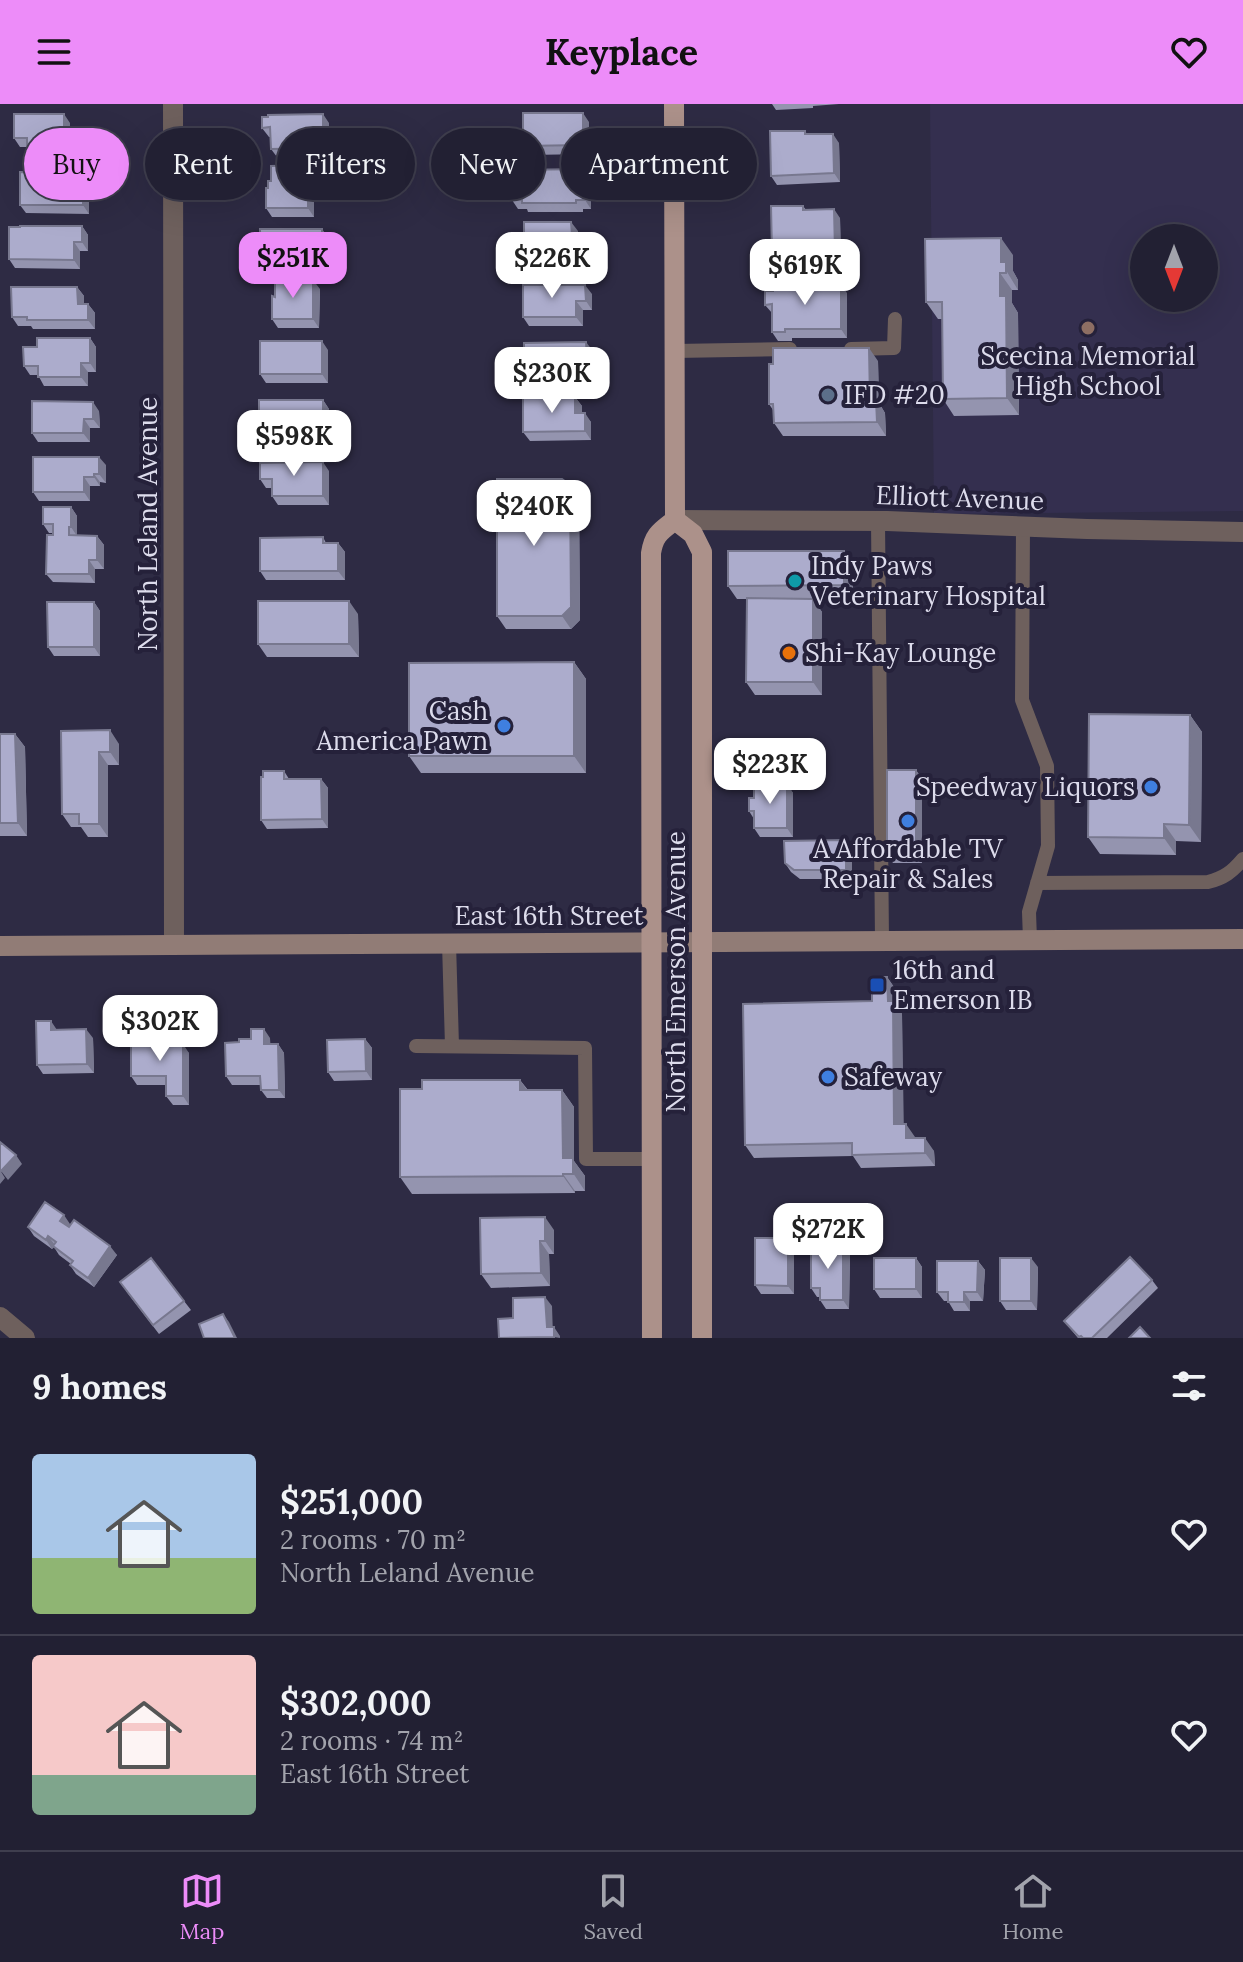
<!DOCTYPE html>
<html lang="en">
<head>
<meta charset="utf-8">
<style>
  body { margin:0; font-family:Lora,serif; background:#2a283b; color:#f1f3f6; height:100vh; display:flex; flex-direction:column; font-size:30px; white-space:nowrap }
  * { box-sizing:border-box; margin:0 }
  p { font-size:26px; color:#a2a3ac }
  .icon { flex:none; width:44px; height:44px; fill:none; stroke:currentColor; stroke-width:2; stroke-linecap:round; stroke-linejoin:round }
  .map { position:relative; height:1234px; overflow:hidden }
  .side { display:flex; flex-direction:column; background:#222033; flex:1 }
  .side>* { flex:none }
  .hud { position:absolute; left:24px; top:24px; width:800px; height:72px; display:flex; gap:16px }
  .needle { width:52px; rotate:180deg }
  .tools { position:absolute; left:1130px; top:120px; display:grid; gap:16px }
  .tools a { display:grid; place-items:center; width:88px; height:88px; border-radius:50%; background:#222033; box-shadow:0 8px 32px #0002,0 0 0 2px #3f3e4e; font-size:40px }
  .price { position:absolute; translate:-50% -68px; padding:0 18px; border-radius:16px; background:#fff; color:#222; font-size:26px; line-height:52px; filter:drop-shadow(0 2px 4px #0008) }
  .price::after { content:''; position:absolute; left:50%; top:48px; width:24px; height:18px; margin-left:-12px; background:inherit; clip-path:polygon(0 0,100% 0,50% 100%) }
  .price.active { background:#ed8cf9; color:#111 }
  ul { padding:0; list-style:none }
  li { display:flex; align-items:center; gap:24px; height:200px; padding:0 32px }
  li+li { border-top:2px solid #3f3e4e }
  li span { display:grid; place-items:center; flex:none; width:224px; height:160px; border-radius:8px; color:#555 }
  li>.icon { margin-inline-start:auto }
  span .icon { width:96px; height:96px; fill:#fffc; stroke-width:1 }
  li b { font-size:34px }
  h2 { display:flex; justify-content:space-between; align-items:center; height:96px; padding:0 32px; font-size:34px }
  .pill { padding:0 28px; border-radius:36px; background:#222033; box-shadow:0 8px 32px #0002,0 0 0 2px #3f3e4e; font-size:28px; line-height:72px }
  .pill.active { background:#ed8cf9; color:#111 }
  header { display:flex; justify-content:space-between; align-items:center; height:104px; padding:0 32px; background:#ed8cf9; color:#111; font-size:36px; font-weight:700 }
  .menu { display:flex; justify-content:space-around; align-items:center; height:112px; border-top:2px solid #3f3e4e; background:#222033; font-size:22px; color:#a2a3ac }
  .menu a { display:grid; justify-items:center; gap:4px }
  .menu .active { color:#ed8cf9 }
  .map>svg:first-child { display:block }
  .built { fill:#342f4f; fill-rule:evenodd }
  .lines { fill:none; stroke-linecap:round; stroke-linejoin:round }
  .lane { stroke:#6e605d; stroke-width:14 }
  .street { stroke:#6e605d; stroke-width:20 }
  .secondary { stroke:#917c76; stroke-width:20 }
  .primary { stroke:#ac918a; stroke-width:20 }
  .wall { fill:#9494af }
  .shaded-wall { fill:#78788f }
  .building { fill:#acaccc; stroke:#78788f; stroke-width:2 }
  .education-dot { fill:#8d6e63; stroke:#25213a; stroke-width:3 }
  .service-dot { fill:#5c6f8a; stroke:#25213a; stroke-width:3 }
  .culture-dot { fill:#0f9aa8; stroke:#25213a; stroke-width:3 }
  .food-dot { fill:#e8710a; stroke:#25213a; stroke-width:3 }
  .shop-dot { fill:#3f7fe0; stroke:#25213a; stroke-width:3 }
  .transit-dot { fill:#1a4fb4; stroke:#25213a; stroke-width:3 }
  .labels { text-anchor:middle; stroke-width:8; stroke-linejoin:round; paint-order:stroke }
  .poi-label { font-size:26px; fill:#dddcec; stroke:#25213a; text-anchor:start }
  .street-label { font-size:26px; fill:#dddcec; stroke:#25213a }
</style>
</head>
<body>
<header><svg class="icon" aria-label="menu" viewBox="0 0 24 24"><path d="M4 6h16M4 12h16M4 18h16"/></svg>Keyplace<svg class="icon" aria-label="heart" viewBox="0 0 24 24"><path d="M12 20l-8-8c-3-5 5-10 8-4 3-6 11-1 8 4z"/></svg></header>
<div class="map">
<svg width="1243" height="1234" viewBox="0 0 1243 1234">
  <rect width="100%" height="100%" fill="#2e2b44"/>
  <path class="built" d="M930 0H1243V407L934 410ZM1144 134H1204V194H1144Z"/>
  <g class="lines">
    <path class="lane" d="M851 245 894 244 895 215
      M675 247 790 245
      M878 417 882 837
      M1023 422 1022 596 1047 662 1048 742 1029 808 1030 836
      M1037 779 1208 778C1224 774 1232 768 1243 755
      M449 839 452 942
      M416 942 585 944 586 1055H652"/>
    <path class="street" d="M173 0 174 841
      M675 416 887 417 1087 425 1243 428
      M0 1213 25 1234"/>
    <path class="secondary" d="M0 842 1243 835"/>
    <path class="primary" d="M674 0 675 416
      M675 416 693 430 702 448V1234
      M652 1234 651 449C654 430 661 427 675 416"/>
  </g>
  <path class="wall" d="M772 0H839L813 2V4L776 6Z
    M589 18V50L529 51 523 42Z
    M70 19V27L75 34V55H33L27 46V43H20L14 34Z
    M329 19V53H277L271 45V33H269L262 24Z
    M805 27 807 30 839 39 840 78 777 81 771 72Z
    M83 69 89 78V110L26 109 20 101Z
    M314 70V113H272L266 104Z
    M591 74V105H583V108H528L527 105H518L512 96Z
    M803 102 806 106 840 114 841 156 778 157 772 148Z
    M82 122 88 131V147H80V165L15 164 9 155Z
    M322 125 328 134V167L277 168 270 159V150H266L260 141Z
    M578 127V137L583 145V166H575L573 163H531L524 154Z
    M1013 151V167L1018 176V186H1012V199L1018 209 1019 311 954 312 943 295 942 215H938L926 198Z
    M77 183 84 192V200H88L95 209V225H33L31 222H18L12 213Z
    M320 185 319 224H278L272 215Z
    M847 189V234H792V237H778L772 228V209L765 201Z
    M592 190V206H583V222H529L523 213Z
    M90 234 96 243V268H88V282H44L38 271H30L24 262 37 243Z
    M328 246V279H266L260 270Z
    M593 247V263H582V278L531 279 524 270Z
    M878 257 879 299 885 309 886 332H783L774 319 773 306 769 300Z
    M575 293 582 302V309L591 318V336L530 337 523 328Z
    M323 296 329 305V337H277L270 328V322H266L259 313Z
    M99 307 100 324H90V338H38L32 329Z
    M106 361V379L100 378V382H90V397H39L33 388Z
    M329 367V401H278L272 392V384H266L260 375Z
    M570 381 579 394 580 516 571 525H506L497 512Z
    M71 403 77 412V432H97L104 441V465H95V479L53 478 46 470 53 429H49L43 420Z
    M323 433 326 439H338L345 448V476H266L260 467Z
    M844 447 853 460V495H808H813L822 508V591H755L746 578 747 495H737L728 482Z
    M94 498 100 507V552H54L48 543Z
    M358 510 359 553H267L258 540Z
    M574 558 586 575V669H421L409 652Z
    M1190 611 1202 628 1201 738 1176 737V751L1100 750 1088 733Z
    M61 627 119 640V661H108V733H88L81 723H71L62 710Z
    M0 630H15L25 643 27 732H0Z
    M916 666 922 675V759H893L887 750Z
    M284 667 289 675H321L328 684V724L267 725 261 716 263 673Z
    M787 680 793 689V733H760L754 724V715L749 707 754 694Z
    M846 736 852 745V775H800L791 768 785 759Z
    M887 873 896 886 897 903 902 910 903 1020 915 1034 934 1047 935 1062 861 1064 853 1052 754 1054 745 1041 872 897Z
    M93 934 94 969 43 970 37 961Z
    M270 934V940H278L284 949 285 994H267L261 986 260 981H232L226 972Z
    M365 935 372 944V976L334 977 328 968Z
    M176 940 189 949V1001H173L166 992V981H137L131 972Z
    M520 976 528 986H562L574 1003V1057L585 1072V1087H575V1089L412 1090 400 1073 422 985Z
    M70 1120 68 1123 117 1151 94 1183 76 1170 70 1161 71 1160 59 1151 54 1143 52 1145 34 1132 28 1123Z
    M554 1126V1150H549L550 1182 491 1184 481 1170Z
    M788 1134 794 1143V1190H761L755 1181Z
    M850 1150 849 1205H826L820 1196V1193H817L811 1184Z
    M916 1154 922 1163V1194H880L874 1185Z
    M978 1157 985 1166 983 1197H970V1207H954L948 1197H944L937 1188Z
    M1038 1163 1037 1206H1006L1000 1197Z
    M1152 1176 1158 1184 1107 1234H1078L1064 1217Z
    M126 1187 184 1197 191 1206 159 1230Z"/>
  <path class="shaded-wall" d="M583 9 589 18V50L583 41Z
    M64 10 70 19V27L75 34V55L69 46 64 25Z
    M323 10 329 19V53L323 44Z
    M833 30 839 39 840 78 834 69Z
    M308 61 314 70V113L308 104Z
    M585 65 591 74V105L585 96Z
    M83 69 89 78V110L83 101Z
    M834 105 840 114 841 156 835 147Z
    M571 118 578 127V137L583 145V166L577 157 572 131Z
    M82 122 88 131V147L82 138Z
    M322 125 328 134V167L322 158Z
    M1001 134 1013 151V167L1018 176V186L1001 158Z
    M74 138 80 147V165L74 156Z
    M1000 169 1012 186V199L1018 209 1019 311 1007 294 1000 192Z
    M313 176 320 185 319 224 313 215Z
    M841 180 847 189V234L841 225Z
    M585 181 592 190V206L586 197Z
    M77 183 84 192V209L78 200Z
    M576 197 583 206V222L576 213Z
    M88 200 95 209V225L88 216Z
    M90 234 96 243V268L90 259Z
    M322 237 328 246V279L322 270Z
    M586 238 593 247V263L587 254Z
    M869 244 878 257 879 299 885 309 886 332 877 318 870 296Z
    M576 254 582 263V278L576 269Z
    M81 259 88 268V282L81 273Z
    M575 293 582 302V318L575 309Z
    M323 296 329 305V337L323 328Z
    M93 298 99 307 100 324 93 315Z
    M585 309 591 318V336L585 327Z
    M84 315 90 324V338L83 329Z
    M99 353 106 361V379L99 370Z
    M323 358 329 367V401L323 392Z
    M94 370 100 378V382L94 373Z
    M84 373 90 382V397L84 388Z
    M570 381 579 394 580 516 571 525 562 512Z
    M71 403 77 412V432L71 423Z
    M97 432 104 441V465L97 456Z
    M338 439 345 448V476L338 467Z
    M844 447 853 460V495L844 481Z
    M89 456 95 465V479L89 470Z
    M813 495 822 508V591L813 578Z
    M349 497 358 510 359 553 349 540Z
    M94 498 100 507V552L94 543Z
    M574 558 586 575V669L574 652Z
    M1190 611 1202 628 1201 738 1189 721Z
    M110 626 119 640V661L110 648Z
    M15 630 25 643 27 732 18 719Z
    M99 648 108 661V733L99 720Z
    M916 666 922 675V759L916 750Z
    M321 675 328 684V724L322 715Z
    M787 680 793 689V733L787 724Z
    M1164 720 1176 737V751L1164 734Z
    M846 736 852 745V775L846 766Z
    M887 873 896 886 897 903 902 910 904 1033 894 1020Z
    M51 917 57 926H51Z
    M86 925 93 934 94 969 87 960Z
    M264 925 270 934 271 949 264 940Z
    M365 935 372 944V976L366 967Z
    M183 940 189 949V1001L183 992Z
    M278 940 284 949 285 994 279 986Z
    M520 976 532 993 520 986Z
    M562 986 574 1003V1057L585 1072V1087L563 1054Z
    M906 1020 915 1033 906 1034Z
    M925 1034 934 1047 935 1062 925 1049Z
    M16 1051 22 1060 8 1076 1 1067Z
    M0 1066 5 1074 0 1080Z
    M563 1070 575 1087V1089L563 1072Z
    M64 1111 70 1120 66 1126 60 1117Z
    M545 1113 554 1126V1150L545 1137Z
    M48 1132 55 1141 52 1145 46 1136Z
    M788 1134 794 1143V1190L788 1182Z
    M540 1137 549 1150 550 1182 541 1169Z
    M843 1141 850 1150 849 1205 843 1196Z
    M110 1142 117 1151 94 1183 88 1174Z
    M916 1154 922 1163V1194L916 1185Z
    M1031 1154 1038 1163 1037 1206 1031 1197Z
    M978 1157 985 1166 983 1197 977 1188Z
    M964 1188 970 1197V1207L964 1198Z
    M545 1193 552 1202 553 1232 547 1223Z
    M223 1210 229 1218 237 1234H235Z
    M554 1223 560 1232V1234L554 1233Z"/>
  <path class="building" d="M523 9H583V41L523 42Z
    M14 10H64V25H69V46H27V34H14Z
    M323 10V44L271 45 270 23 262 24V13H268V11Z
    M770 27H805V30H833L834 69 771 72Z
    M308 61V104H266V84H268V77H271V62Z
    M585 65V96H576V99H522V96H512V66Z
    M20 68 83 69V101H20Z
    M771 102H803V106L834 105 835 147 772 148Z
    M524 118H571L572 131H574V136H577V157H569V154H524Z
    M20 122H82V138H74V156L9 155V123H20Z
    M260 125H322V158L270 159V141H260Z
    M1001 134V158H1006V169H1000V192H1006L1007 294 943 295 942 198H926L925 135Z
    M275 175 313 176V215H272V192L275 193Z
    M773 180H841V225H785V228H772V200L765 201V187H773Z
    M523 181H585L586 197H576V213H523Z
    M11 183H77L78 200H88V216H27V213H12Z
    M37 234H90V259H81V273H38V262H24L23 243H37Z
    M260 237H322V270H260Z
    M586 238 587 254H576V269L524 270V239Z
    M773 244H869L870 296H876L877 318 774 319 773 300H769V260H773Z
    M523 293H575V309H585V327L523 328Z
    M259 296H323V328H270V313H259Z
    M32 297 93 298V315H84L83 329H32Z
    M33 353H99V370H94V373H84V388H33Z
    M323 358V392H272V375H260V359Z
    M497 375H562L570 381 571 503 562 512H497Z
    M43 403H71V423H69V431L97 432V456H89V470H46L47 431H53V420H43Z
    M323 433V439H338V467H260V434Z
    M728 447H844V481L728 482Z
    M747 494 813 495V578H746Z
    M258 497H349V540H258Z
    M47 498H94V543H48Z
    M574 558V652H409V559Z
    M1089 610 1190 611 1189 721 1164 720V734L1088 733Z
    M110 626V648H99V720H79V710H62L61 627Z
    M0 630H15L18 719H0Z
    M887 666H916V750H887Z
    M263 667H284V675H321L322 715 261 716V673H263Z
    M754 680H787V724H754V707H749V694H754Z
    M846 736V766H794L785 759 784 737Z
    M872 873H887L888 897H893L894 1020H906V1034H925V1049L852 1051V1039L745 1041 743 900 872 897Z
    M36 917H51V926L86 925 87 960 37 961Z
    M251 925H264V940H278L279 986H261L260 972H226L225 939 239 938V935H251Z
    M161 931H170V940H183V992H166V972H131V939H145V935H161Z
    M365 935 366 967 328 968 327 936Z
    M422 976H520V986H562L563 1054H573V1070H563V1072L400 1073V985H422Z
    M0 1038 16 1051 1 1067 0 1066Z
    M45 1098 64 1111 60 1117 69 1123 74 1116 110 1142 88 1174 70 1161 73 1157 53 1142 56 1138 48 1132 46 1136 28 1123Z
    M545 1113V1137H540L541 1169 481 1170 480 1114Z
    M755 1134H788V1182L755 1181Z
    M811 1141H843V1196H820V1184H811Z
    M1130 1153 1152 1176 1092 1234H1083L1081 1232 1079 1233 1064 1217Z
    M151 1154 184 1197 153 1221 120 1178Z
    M874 1154H916V1185H874Z
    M1000 1154H1031V1197H1000Z
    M937 1157H978L977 1188H964V1198H948V1188H937Z
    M545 1193 547 1223H554V1233L499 1234 498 1215 513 1214V1194Z
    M223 1210 235 1234H204L199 1220Z
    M1140 1223 1150 1234H1129Z"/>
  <circle class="education-dot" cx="1088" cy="224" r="8"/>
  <circle class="service-dot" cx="828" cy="291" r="8"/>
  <circle class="culture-dot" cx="795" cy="477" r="8"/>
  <circle class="food-dot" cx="789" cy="549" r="8"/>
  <g class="shop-dot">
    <circle cx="504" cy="622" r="8"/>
    <circle cx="1151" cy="683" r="8"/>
    <circle cx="908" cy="717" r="8"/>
    <circle cx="828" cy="973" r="8"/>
  </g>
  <rect class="transit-dot" x="869" y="873" width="16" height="16" rx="4"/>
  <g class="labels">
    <g class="poi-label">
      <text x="1088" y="261" text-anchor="middle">Scecina Memorial<tspan x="1088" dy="30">High School</tspan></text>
      <text x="844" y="300">IFD #20</text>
      <text x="811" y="471">Indy Paws<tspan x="811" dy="30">Veterinary Hospital</tspan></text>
      <text x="805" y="558">Shi-Kay Lounge</text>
      <text x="488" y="616" text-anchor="end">Cash<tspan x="488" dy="30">America Pawn</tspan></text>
      <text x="1135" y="692" text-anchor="end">Speedway Liquors</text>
      <text x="908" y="754" text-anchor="middle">A Affordable TV<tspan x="908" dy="30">Repair &amp; Sales</tspan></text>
      <text x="893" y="875">16th and<tspan x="893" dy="30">Emerson IB</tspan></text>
      <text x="844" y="982">Safeway</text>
    </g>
    <g class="street-label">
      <text transform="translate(960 394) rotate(2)" y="9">Elliott Avenue</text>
      <text transform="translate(148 420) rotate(-90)" y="9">North Leland Avenue</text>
      <text x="549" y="821">East 16th Street</text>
      <text transform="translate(676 868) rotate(-90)" y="9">North Emerson Avenue</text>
    </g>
  </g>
</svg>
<div class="tools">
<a><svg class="needle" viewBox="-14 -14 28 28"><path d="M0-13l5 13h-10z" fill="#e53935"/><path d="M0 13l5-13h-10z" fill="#a2a3ac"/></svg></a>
</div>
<b class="price active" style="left:293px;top:196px">$251K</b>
<b class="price" style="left:552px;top:196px">$226K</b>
<b class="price" style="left:805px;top:203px">$619K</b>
<b class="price" style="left:552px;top:311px">$230K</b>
<b class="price" style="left:294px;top:374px">$598K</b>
<b class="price" style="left:534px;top:444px">$240K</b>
<b class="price" style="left:770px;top:702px">$223K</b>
<b class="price" style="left:160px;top:959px">$302K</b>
<b class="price" style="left:828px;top:1167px">$272K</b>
<div class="hud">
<a class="pill active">Buy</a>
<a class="pill">Rent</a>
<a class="pill">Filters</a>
<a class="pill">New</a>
<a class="pill">Apartment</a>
</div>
</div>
<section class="side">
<h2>9 homes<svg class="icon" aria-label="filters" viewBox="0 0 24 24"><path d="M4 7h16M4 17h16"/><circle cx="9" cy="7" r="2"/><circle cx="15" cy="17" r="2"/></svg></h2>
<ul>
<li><span style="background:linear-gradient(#a9c7e8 65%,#8fb573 0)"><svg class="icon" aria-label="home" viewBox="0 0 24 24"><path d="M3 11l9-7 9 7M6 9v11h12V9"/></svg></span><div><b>$251,000</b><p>2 rooms · 70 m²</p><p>North Leland Avenue</p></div><svg class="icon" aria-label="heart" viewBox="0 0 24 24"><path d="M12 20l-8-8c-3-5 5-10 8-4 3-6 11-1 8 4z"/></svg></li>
<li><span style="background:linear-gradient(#f6c9c9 75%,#7fa58c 0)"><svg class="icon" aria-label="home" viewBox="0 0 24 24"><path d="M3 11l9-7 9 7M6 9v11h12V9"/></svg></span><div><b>$302,000</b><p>2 rooms · 74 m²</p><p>East 16th Street</p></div><svg class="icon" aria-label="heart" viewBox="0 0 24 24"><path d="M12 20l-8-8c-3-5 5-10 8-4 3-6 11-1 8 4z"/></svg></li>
</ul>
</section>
<nav class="menu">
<a class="active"><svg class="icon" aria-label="map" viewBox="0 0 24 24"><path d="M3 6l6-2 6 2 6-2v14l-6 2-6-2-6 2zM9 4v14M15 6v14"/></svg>Map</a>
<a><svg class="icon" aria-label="saved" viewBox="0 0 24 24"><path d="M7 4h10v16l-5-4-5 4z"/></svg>Saved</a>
<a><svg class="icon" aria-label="home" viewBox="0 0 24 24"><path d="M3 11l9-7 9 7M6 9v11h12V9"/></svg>Home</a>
</nav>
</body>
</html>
